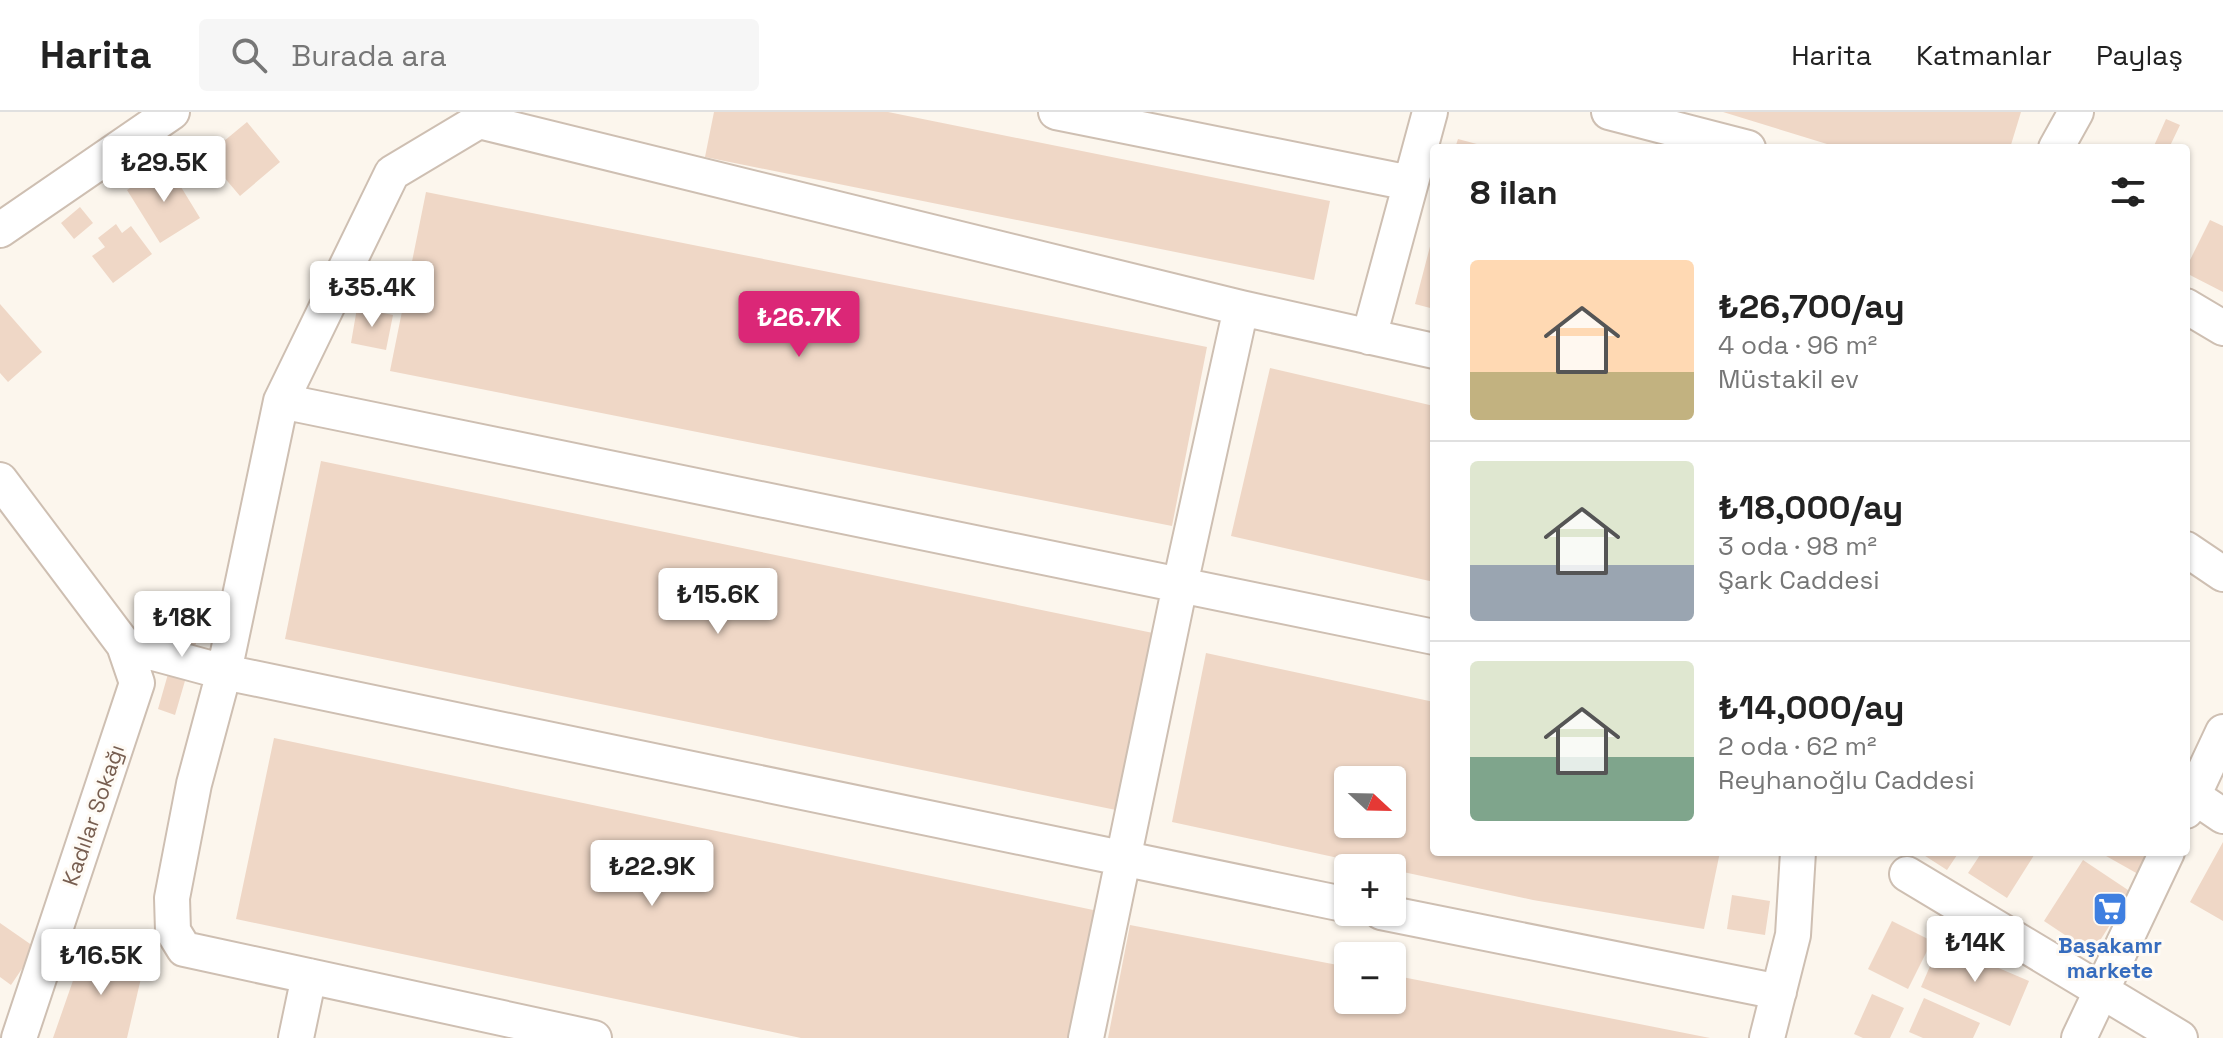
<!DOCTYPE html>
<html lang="tr">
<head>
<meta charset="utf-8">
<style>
  body { margin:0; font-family:"Space Grotesk",sans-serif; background:#f6f6f6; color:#222; height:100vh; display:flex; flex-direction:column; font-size:30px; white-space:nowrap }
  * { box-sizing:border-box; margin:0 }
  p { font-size:26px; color:#767676 }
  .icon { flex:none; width:44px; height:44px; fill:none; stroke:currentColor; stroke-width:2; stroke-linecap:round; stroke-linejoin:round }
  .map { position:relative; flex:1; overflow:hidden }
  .side { position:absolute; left:1430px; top:32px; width:760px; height:712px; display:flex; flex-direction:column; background:#fff; border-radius:8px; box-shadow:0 2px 6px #0004 }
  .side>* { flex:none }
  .needle { width:52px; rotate:112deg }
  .tools { position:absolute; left:1334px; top:654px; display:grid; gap:16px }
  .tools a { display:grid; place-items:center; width:72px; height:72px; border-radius:8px; background:#fff; box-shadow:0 2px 6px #0004; font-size:40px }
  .price { position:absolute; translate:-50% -68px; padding:0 18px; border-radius:8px; background:#fff; color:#222; font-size:26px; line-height:52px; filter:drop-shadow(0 2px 4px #0008) }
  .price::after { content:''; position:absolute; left:50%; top:48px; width:24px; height:18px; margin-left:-12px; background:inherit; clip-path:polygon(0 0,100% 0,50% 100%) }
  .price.selected { background:#db2777; color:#fff }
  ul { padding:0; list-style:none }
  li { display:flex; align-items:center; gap:24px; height:200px; padding:0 40px }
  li+li { border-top:2px solid #e0e0e0 }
  li span { display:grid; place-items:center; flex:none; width:224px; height:160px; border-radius:8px; color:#555 }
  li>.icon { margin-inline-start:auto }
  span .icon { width:96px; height:96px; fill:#fffc; stroke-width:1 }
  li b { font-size:34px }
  h2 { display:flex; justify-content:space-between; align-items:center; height:96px; padding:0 40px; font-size:34px }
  header { display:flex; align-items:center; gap:48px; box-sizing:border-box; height:112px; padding:0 40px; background:#fff; border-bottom:2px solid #e0e0e0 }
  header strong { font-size:38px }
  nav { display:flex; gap:44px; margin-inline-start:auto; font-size:28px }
  .search { width:560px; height:72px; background:#f6f6f6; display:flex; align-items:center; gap:20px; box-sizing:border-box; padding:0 28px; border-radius:8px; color:#767676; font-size:30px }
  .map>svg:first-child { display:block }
  .building { fill:#efd7c6; fill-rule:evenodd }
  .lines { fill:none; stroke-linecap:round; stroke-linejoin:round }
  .minor-casing { stroke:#cebfb2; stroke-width:38 }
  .minor { stroke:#fff; stroke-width:34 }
  .labels { text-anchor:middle; stroke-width:6; stroke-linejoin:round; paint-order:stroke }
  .street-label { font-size:22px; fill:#775e50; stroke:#fefaf4 }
  .shop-label { font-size:22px; font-weight:bold; fill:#366cbe; stroke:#fefaf4 }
</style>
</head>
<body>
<header>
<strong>Harita</strong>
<div class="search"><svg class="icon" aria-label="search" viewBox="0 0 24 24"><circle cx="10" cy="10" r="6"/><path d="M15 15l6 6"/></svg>Burada ara</div>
<nav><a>Harita</a><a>Katmanlar</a><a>Paylaş</a></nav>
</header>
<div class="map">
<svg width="2223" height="926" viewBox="0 0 2223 926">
  <rect width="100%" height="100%" fill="#fcf6ed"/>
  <path class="building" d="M714 0H888L1330 89 1314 168 705 45Z
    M1723 0H2021L2010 36H1840Z
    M2166 7 2180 13 2169 36H2153Z
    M247 10 280 50 240 84 206 44Z
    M1458 27 1488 35V36H1455Z
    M167 52 200 106 160 131 127 78Z
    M426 80 1207 235 1172 414 390 259Z
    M80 95 93 111 74 127 61 111Z
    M2210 108 2223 114V180L2186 161V156Z
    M116 112 122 121 131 114 152 142 113 171 92 144 105 135 98 126Z
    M1433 123H1434V197L1415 192Z
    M0 192 42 240 8 270 0 261Z
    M357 196 393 203 386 238 351 231Z
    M1270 256 1434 294V470L1231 424Z
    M321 349 1153 521 1116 698 285 527Z
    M188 492 206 497 175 603 158 597Z
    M1206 541 1434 590V740H1720L1704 817 1533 788 1172 710ZM1348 668H1392V712H1348Z
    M274 626 1098 799 1072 926H801L236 807Z
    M2223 730V809L2190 790Z
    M1919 740H1959L1947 758Z
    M1982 740H2036L2007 786 1968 761Z
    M2099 740H2150L2138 762Z
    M2083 748 2131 780 2092 841 2044 809Z
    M1732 783 1770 789 1765 823 1727 817Z
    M1892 809 1932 829 1908 877 1868 857Z
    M0 811 36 836 11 873 0 865Z
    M1130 813 1348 855V888H1392V863L1710 926H1108Z
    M1940 831 2029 869 2010 914 1921 875Z
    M84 837 145 849 127 926H53Z
    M1872 882 1904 896 1890 926H1863L1854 922Z
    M1924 886 1980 911 1973 926H1923L1909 920Z"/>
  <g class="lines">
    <g class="minor-casing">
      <path id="minor" d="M1056 0 1410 71
        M1609 0 1748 36
        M2056 36 2076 0
        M0 118 172 0
        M2186 194 2223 216
        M1369 225 1430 0
        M281 289 1434 525
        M0 368 124 533 137 571 19 926
        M2186 437 2223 462
        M124 533 224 560 281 289 392 61 479 9 1241 196 1434 239
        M2186 679 2223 704
        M2186 699 2223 620
        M1907 762 2180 926
        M1381 800 1779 880
        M296 926 309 864
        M594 926 184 837 173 819 172 786 194 672 224 560 1348 793
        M1086 926 1180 473 1241 196
        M1767 926 1793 823 1798 740
        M2079 926 2167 740"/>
    </g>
    <use href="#minor" class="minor"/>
  </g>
  <defs>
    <g id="supermarket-square" transform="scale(1.8)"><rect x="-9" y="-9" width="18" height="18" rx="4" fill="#3f7fe0" stroke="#fefaf4"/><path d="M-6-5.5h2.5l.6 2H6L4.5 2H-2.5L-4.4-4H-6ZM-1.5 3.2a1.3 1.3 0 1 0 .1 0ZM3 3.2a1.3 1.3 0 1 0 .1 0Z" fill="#fff"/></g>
  </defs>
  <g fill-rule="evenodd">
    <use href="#supermarket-square" x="2110" y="797"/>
  </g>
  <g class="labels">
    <g class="street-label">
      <text transform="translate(93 703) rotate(-71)" y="8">Kadılar Sokağı</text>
    </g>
    <g class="shop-label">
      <text x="2110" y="841">Başakamr<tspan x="2110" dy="25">markete</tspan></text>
    </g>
  </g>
</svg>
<div class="tools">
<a><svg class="needle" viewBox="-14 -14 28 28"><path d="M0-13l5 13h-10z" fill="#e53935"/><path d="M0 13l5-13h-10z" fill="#767676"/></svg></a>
<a>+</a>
<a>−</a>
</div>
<b class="price" style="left:164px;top:92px">₺29.5K</b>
<b class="price" style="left:372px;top:217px">₺35.4K</b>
<b class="price selected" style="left:799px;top:247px">₺26.7K</b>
<b class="price" style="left:718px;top:524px">₺15.6K</b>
<b class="price" style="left:182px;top:547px">₺18K</b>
<b class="price" style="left:652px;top:796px">₺22.9K</b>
<b class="price" style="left:1975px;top:872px">₺14K</b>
<b class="price" style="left:101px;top:885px">₺16.5K</b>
<section class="side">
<h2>8 ilan<svg class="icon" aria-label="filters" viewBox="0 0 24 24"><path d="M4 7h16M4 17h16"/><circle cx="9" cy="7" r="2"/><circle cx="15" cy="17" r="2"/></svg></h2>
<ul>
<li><span style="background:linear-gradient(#ffd9b3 70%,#c2b280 0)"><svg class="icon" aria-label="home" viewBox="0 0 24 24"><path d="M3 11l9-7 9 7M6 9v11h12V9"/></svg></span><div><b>₺26,700/ay</b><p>4 oda · 96 m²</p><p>Müstakil ev</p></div></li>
<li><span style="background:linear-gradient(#dfe7d0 65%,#9aa5b1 0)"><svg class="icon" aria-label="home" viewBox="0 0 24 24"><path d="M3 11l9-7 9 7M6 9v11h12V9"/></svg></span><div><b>₺18,000/ay</b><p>3 oda · 98 m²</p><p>Şark Caddesi</p></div></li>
<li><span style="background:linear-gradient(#dfe7d0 60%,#7fa58c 0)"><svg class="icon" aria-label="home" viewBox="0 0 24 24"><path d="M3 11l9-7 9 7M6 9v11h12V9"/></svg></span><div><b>₺14,000/ay</b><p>2 oda · 62 m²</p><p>Reyhanoğlu Caddesi</p></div></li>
</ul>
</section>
</div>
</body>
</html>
